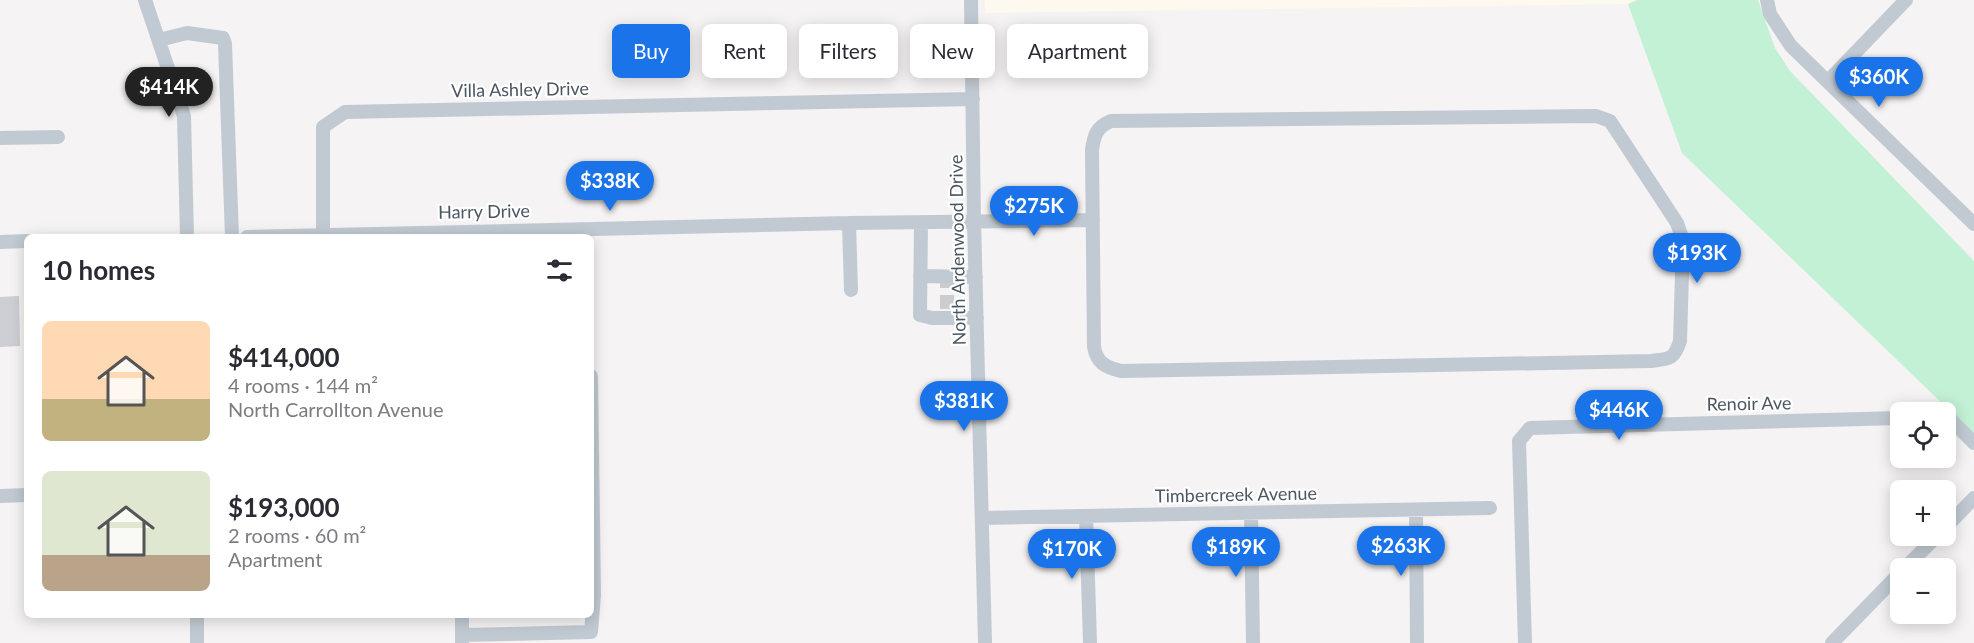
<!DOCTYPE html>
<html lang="en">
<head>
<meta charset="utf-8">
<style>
  body { margin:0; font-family:Lato,sans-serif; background:#f2f2f3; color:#2b2b33; height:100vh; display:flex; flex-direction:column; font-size:22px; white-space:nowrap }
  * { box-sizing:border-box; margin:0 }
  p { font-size:20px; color:#7c7c81 }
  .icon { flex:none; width:33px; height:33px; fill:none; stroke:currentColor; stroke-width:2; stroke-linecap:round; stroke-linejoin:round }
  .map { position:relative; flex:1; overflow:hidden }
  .sheet { position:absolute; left:24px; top:234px; width:570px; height:384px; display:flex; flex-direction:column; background:#fff; border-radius:9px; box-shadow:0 3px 15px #0003 }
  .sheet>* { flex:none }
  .banner { position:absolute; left:612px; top:24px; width:570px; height:54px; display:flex; gap:12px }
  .buttons { position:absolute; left:1890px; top:402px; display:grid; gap:12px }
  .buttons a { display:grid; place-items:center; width:66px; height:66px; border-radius:9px; background:#fff; box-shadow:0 3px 15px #0003; font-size:30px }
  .price { position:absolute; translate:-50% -51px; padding:0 14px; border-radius:21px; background:#1a73e8; color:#fff; font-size:20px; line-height:39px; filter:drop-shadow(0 2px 3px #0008) }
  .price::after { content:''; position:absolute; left:50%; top:36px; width:18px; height:14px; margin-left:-9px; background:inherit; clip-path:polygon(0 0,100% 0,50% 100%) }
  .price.on { background:#222; color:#fff }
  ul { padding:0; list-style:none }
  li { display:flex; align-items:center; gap:18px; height:150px; padding:0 18px }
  li span { display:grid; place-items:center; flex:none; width:168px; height:120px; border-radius:9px; color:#555 }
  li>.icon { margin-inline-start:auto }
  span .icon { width:72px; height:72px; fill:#fffc; stroke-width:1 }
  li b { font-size:26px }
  h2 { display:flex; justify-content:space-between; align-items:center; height:72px; padding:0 18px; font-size:26px }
  .pill { padding:0 21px; border-radius:9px; background:#fff; box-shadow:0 3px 15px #0003; font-size:21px; line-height:54px }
  .pill.on { background:#1a73e8; color:#fff }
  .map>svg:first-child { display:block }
  .commercial { fill:#fdf9ef }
  .green { fill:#c3f1d5 }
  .building { fill:#cdcfd5 }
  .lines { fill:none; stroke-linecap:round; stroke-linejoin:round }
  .minor-tunnel { stroke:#caccce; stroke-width:14; stroke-dasharray:14 7; stroke-linecap:butt }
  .minor { stroke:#c1cad2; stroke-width:14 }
  .labels { text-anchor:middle; stroke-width:4.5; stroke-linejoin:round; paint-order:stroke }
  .street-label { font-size:18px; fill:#4a5661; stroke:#fff }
</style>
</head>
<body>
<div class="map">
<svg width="1974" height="643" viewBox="0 0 1974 643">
  <rect width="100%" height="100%" fill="#f5f3f3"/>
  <path class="commercial" d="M985 0H1637L1628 4 985 13Z"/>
  <path class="green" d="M1637 0H1758L1775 48 1790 71 1974 261V434L1682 153 1628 4Z"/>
  <path class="building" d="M19 296 20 346 0 347V297Z"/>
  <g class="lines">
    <path class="minor-tunnel" d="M947 309V281"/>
    <path class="minor" d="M145 0 184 116 187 237
      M971 0 974 221 985 643
      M1767 0 1770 14 1791 46 1974 224
      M159 40 187 33 223 38 225 44 232 237
      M1828 81 1906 0
      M1596 116 1610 121 1677 223 1683 240 1680 341C1674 360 1669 359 1651 361L1121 371C1105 367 1097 363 1094 347L1092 150C1094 136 1096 127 1111 121Z
      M0 138 58 137
      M921 222 920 315 932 318H977
      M849 223 851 290
      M323 235V127L345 112 973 99
      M247 237 849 223 1093 220
      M0 242 27 241
      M920 276 976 277
      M1946 421H1952L1974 443
      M0 496 27 495
      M1416 510 1417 643
      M1251 513 1253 643
      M1086 516 1090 643
      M982 518 1490 508
      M1946 527 1974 498
      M1905 568 1937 536
      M197 615V643
      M462 615V643
      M462 635 591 632 594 595 591 376
      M1525 643 1519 441 1530 428 1900 418
      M1832 643 1900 573"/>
  </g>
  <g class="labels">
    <g class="street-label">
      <text transform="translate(520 90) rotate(-1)" y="6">Villa Ashley Drive</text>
      <text transform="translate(484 212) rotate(-1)" y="6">Harry Drive</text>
      <text transform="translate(958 250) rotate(-91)" y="6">North Ardenwood Drive</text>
      <text transform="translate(1749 404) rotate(-1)" y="6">Renoir Ave</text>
      <text transform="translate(1236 495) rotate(-1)" y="6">Timbercreek Avenue</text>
    </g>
  </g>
</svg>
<div class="buttons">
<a><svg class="icon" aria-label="locate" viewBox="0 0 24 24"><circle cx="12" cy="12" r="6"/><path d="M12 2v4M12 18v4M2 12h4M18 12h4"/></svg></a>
<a>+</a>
<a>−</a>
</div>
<b class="price" style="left:1879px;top:108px">$360K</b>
<b class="price on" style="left:169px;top:118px">$414K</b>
<b class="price" style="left:610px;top:212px">$338K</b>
<b class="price" style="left:1034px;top:237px">$275K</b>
<b class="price" style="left:1697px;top:284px">$193K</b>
<b class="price" style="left:964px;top:432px">$381K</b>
<b class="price" style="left:1619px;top:441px">$446K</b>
<b class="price" style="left:1401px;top:577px">$263K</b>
<b class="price" style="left:1236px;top:578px">$189K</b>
<b class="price" style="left:1072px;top:580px">$170K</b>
<div class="banner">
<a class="pill on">Buy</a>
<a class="pill">Rent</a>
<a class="pill">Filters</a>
<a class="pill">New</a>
<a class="pill">Apartment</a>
</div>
<section class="sheet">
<h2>10 homes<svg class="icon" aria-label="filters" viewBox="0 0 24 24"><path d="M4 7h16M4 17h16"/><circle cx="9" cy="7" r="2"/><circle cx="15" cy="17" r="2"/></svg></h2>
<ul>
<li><span style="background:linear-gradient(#ffd9b3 65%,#c2b280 0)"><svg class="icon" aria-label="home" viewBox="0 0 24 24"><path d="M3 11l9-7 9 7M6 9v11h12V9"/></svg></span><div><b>$414,000</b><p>4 rooms · 144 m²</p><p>North Carrollton Avenue</p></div></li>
<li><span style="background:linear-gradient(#dfe7d0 70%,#b9a48a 0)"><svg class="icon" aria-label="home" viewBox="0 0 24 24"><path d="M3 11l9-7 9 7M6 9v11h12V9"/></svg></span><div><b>$193,000</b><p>2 rooms · 60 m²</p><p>Apartment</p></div></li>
</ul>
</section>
</div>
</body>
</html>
